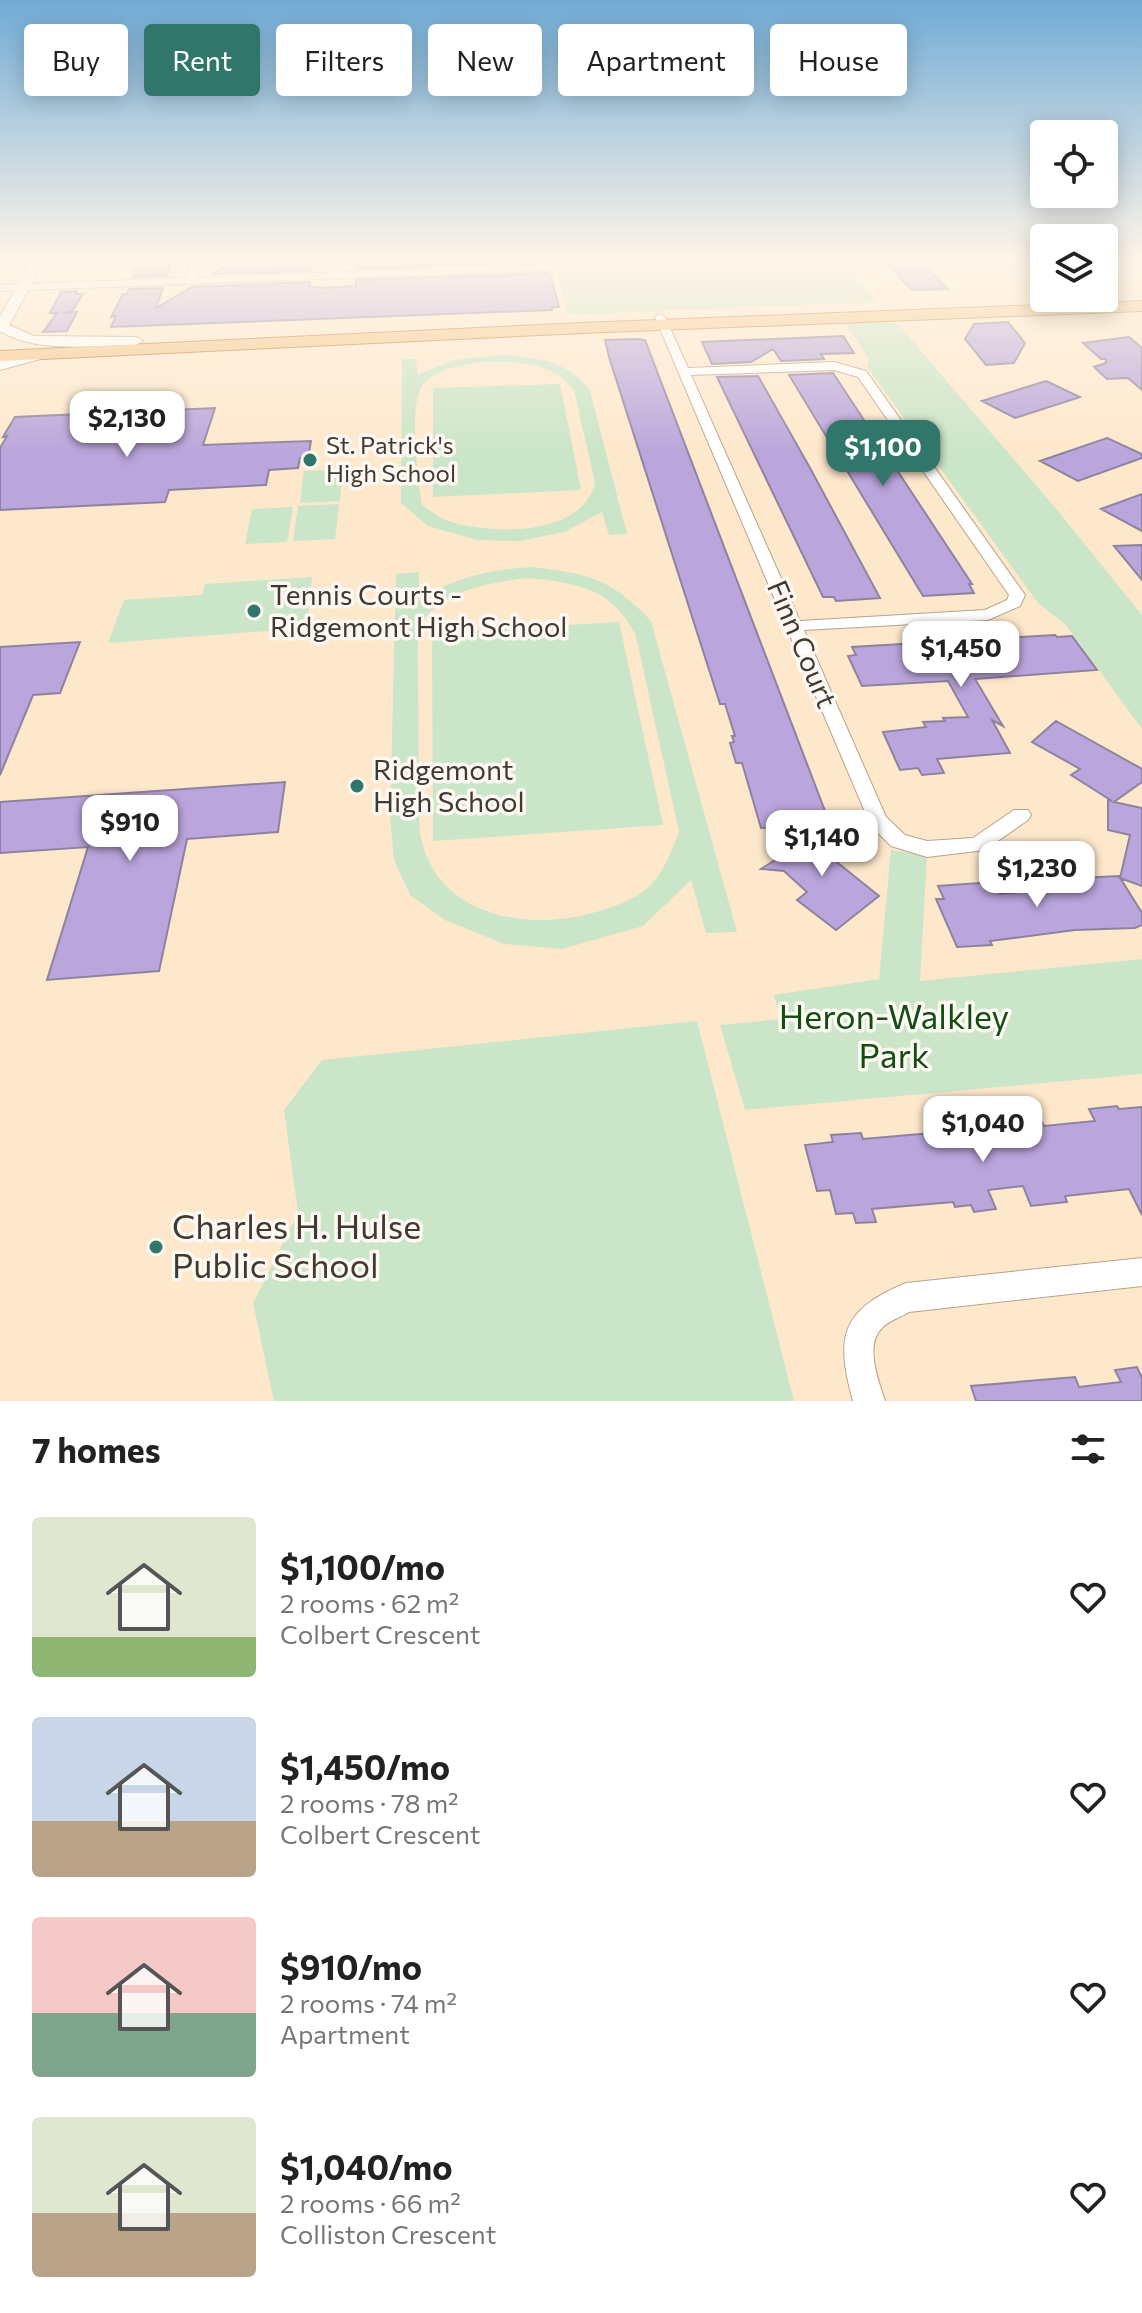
<!DOCTYPE html>
<html lang="en">
<head>
<meta charset="utf-8">
<style>
  body { margin:0; font-family:Commissioner,sans-serif; background:#f6f6f6; color:#222; height:100vh; display:flex; flex-direction:column; font-size:30px; white-space:nowrap }
  * { box-sizing:border-box; margin:0 }
  p { font-size:26px; color:#767676 }
  .icon { flex:none; width:44px; height:44px; fill:none; stroke:currentColor; stroke-width:2; stroke-linecap:round; stroke-linejoin:round }
  .map { position:relative; height:1401px; overflow:hidden }
  .side { display:flex; flex-direction:column; background:#fff; flex:1 }
  .side>* { flex:none }
  .top-card { position:absolute; left:24px; top:24px; width:1094px; height:72px; display:flex; gap:16px }
  .fabs { position:absolute; left:1030px; top:120px; display:grid; gap:16px }
  .fabs a { display:grid; place-items:center; width:88px; height:88px; border-radius:8px; background:#fff; box-shadow:0 4px 20px #0003; font-size:40px }
  .price { position:absolute; translate:-50% -68px; padding:0 18px; border-radius:16px; background:#fff; color:#222; font-size:26px; line-height:52px; filter:drop-shadow(0 2px 4px #0008) }
  .price::after { content:''; position:absolute; left:50%; top:48px; width:24px; height:18px; margin-left:-12px; background:inherit; clip-path:polygon(0 0,100% 0,50% 100%) }
  .price.on { background:#31766b; color:#fff }
  ul { padding:0; list-style:none }
  li { display:flex; align-items:center; gap:24px; height:200px; padding:0 32px }
  li span { display:grid; place-items:center; flex:none; width:224px; height:160px; border-radius:8px; color:#555 }
  li>.icon { margin-inline-start:auto }
  span .icon { width:96px; height:96px; fill:#fffc; stroke-width:1 }
  li b { font-size:34px }
  h2 { display:flex; justify-content:space-between; align-items:center; height:96px; padding:0 32px; font-size:34px }
  .chip { padding:0 28px; border-radius:8px; background:#fff; box-shadow:0 4px 20px #0003; font-size:28px; line-height:72px }
  .chip.on { background:#31766b; color:#fff }
  .map>svg:first-child { display:block }
  .green { fill:#cae5c7; fill-rule:evenodd }
  .building { fill:#baa5dc; stroke:#8e839f; stroke-width:2 }
  .lines { fill:none; stroke-linecap:round; stroke-linejoin:round }
  .minor-casing { stroke:#b7a389; stroke-width:2 }
  .tertiary-casing { stroke:#b7a389; stroke-width:2 }
  .secondary-casing { stroke:#b7a389; stroke-width:2 }
  .primary-casing { stroke:#b27b34; stroke-width:2 }
  .minor { fill:#fff; fill-rule:evenodd }
  .tertiary { fill:#fff; fill-rule:evenodd }
  .secondary { fill:#fff; fill-rule:evenodd }
  .primary { fill:#f5c587; fill-rule:evenodd }
  .poi-dot { fill:#31766b; stroke:#fdf8f3; stroke-width:3 }
  .labels { text-anchor:middle; stroke-width:7; stroke-linejoin:round; paint-order:stroke }
  .far-poi-label { font-size:24px; fill:#42392e; stroke:#fdf8f3; text-anchor:start }
  .poi-label { font-size:28px; fill:#42392e; stroke:#fdf8f3; text-anchor:start }
  .street-label { font-size:28px; fill:#42392e; stroke:#fdf8f3 }
  .near-park-label { font-size:34px; fill:#124e10; stroke:#fdf8f3 }
  .near-poi-label { font-size:34px; fill:#42392e; stroke:#fdf8f3; text-anchor:start }
</style>
</head>
<body>
<div class="map">
<svg width="1142" height="1401" viewBox="0 0 1142 1401">
  <rect width="100%" height="100%" fill="#fee8cc"/>
  <path class="green" d="M554 259H842L877 302 568 315Z
    M844 322 897 323 1053 505 1142 615V729L1065 624 1038 603 867 367 869 359Z
    M505 355C539 358 569 361 590 391L627 534 609 535 602 512 564 532 520 541 477 540 428 526 401 503 402 359H416L418 374 459 359ZM484 362C516 361 554 362 574 390L595 483C582 537 491 535 448 521 439 518 430 510 422 505 418 480 407 399 425 382 440 367 465 365 484 362Z
    M560 384 581 490 433 497V388Z
    M343 469 340 501 300 503 304 471Z
    M339 504 335 539 293 541 298 506Z
    M293 507 287 542 245 544 252 509Z
    M530 567C587 573 611 578 651 621L737 932 706 933 691 880 643 926 562 949 504 944 445 920 410 895 394 860 390 817 396 574 419 572V601C453 577 489 570 530 567ZM528 578C577 583 613 588 636 636L679 832C672 849 664 872 650 886 634 901 610 908 589 914 515 933 424 909 419 821L418 644C419 638 419 630 421 625 438 591 495 581 528 578Z
    M312 577 307 628 108 643 124 600 202 595 205 584Z
    M619 622 663 825 433 841 432 633Z
    M891 850 927 856 920 981 1142 959V1074L745 1110 720 1025 781 1019 774 995 879 979Z
    M697 1021 794 1401H274L253 1303 298 1213 284 1110 322 1060Z"/>
  <path class="building" d="M155 259H172L167 276 133 277 135 269 149 268Z
    M229 259H310V271L212 274 228 264Z
    M359 259H546L547 261 358 269Z
    M919 260 948 289 912 290 885 262Z
    M550 273 559 307H552V310L111 327 116 316 111 317 123 294H127L129 289 163 288 156 308 192 287 310 282V286L322 288 356 286V280Z
    M77 291 75 294H83L72 311 63 313 77 312 67 331 43 332 57 313H50L61 292Z
    M1008 322 1025 343 1014 363 986 365 965 339 974 324Z
    M843 336 854 353 821 354 824 359 781 361 773 349 751 362 712 364 702 342Z
    M1129 337 1142 348V390L1128 378 1107 379 1094 367 1106 363V359H1101L1083 343Z
    M636 339 645 340 830 824 761 828 742 763H736L730 743 734 742 732 736H735L725 704H720L609 357 605 340Z
    M833 373 972 584H969L974 593 923 596 789 375Z
    M758 376 810 468 880 598 836 601 834 597H823L717 377Z
    M1046 381 1080 397 1015 418 982 401Z
    M215 408 203 445 311 441 308 458H300L298 468 269 470 266 485 169 490 165 502 0 510V448L7 436 3 437 15 417Z
    M1107 438 1142 454V458L1078 481 1040 461Z
    M1142 494V531L1101 509Z
    M1142 545V580L1114 546Z
    M1055 635 1057 637 1072 636 1097 670 975 679 1003 726 992 720 1010 753 937 759 944 773 922 775 918 768 900 770 883 732 926 727 923 722 945 721 943 718 968 717 948 681 862 686 848 656 856 655 852 647Z
    M80 642 60 693 33 695 0 775V647Z
    M1056 721 1142 769V782L1114 802 1142 808V886L1120 878 1130 835 1108 830V800L1112 801 1071 775 1080 769 1032 742Z
    M285 782 278 832 187 839 159 971 47 980 88 847 0 853V802Z
    M813 826 844 853 833 859 879 896 836 930 797 900 807 892 784 871 761 869 778 858 770 850Z
    M1119 876 1142 913V925L1135 928 1075 930 990 941 992 945 957 947 936 899H944L938 886 994 882 1000 894 1044 890 1039 880Z
    M1117 1106 1119 1109 1142 1107V1215L1129 1189 1065 1196 1067 1202 1031 1206 1023 1186 988 1190 996 1209 974 1212 971 1205 955 1207 953 1202 872 1209 876 1222 856 1223 853 1213 836 1214 830 1190 817 1191 805 1145 833 1142 831 1135 861 1133 863 1139 943 1132 942 1128 985 1123 983 1118 1012 1116 1016 1124 1042 1122 1044 1126 1095 1121 1089 1109Z
    M1137 1367 1142 1378V1401H976L971 1386 1075 1377 1079 1387 1121 1382 1115 1370Z"/>
  <g class="lines">
    <g class="minor-casing">
      <path id="minor" d="M192 259H202L196 278 552 264 557 267 552 270 0 291V285L186 278Z
        M660 314 665 317 688 368 834 362 866 371 1025 595 1020 606 988 620 804 630 886 817 905 835 927 841 973 838 1014 810H1028L1031 815 1028 820 985 850 927 857 891 846 871 826 655 317ZM834 370 858 377 1009 595 1007 600 985 610 800 621 691 375Z
        M1142 1258V1286L909 1312C901 1317 888 1321 882 1328 864 1345 879 1382 885 1401H853C835 1336 841 1310 906 1283Z"/>
    </g>
    <g class="tertiary-casing">
      <path id="tertiary" d="M33 259H45L7 329 0 333V317Z"/>
    </g>
    <g class="secondary-casing">
      <path id="secondary" d="M0 321 34 336 136 337 143 341 136 345C93 345 38 354 0 331Z
        M39 350 47 355 44 358 0 370V360Z"/>
    </g>
    <g class="primary-casing">
      <path id="primary" d="M1142 301V311L582 333 0 361V351L582 323Z"/>
    </g>
    <use href="#minor" class="minor"/>
    <use href="#tertiary" class="tertiary"/>
    <use href="#secondary" class="secondary"/>
    <use href="#primary" class="primary"/>
  </g>
  <linearGradient id="sky" x2="0" y2="1"><stop stop-color="#70abd6"/><stop offset="0.57" stop-color="#fff5e8"/><stop offset="1" stop-color="#fff5e8" stop-opacity="0"/></linearGradient>
  <rect width="1142" height="455" fill="url(#sky)"/>
  <g class="poi-dot">
    <circle cx="310" cy="460" r="8"/>
    <circle cx="254" cy="611" r="8"/>
    <circle cx="357" cy="786" r="8"/>
    <circle cx="156" cy="1247" r="8"/>
  </g>
  <g class="labels">
    <g class="far-poi-label">
      <text x="326" y="454">St. Patrick's<tspan x="326" dy="28">High School</tspan></text>
    </g>
    <g class="poi-label">
      <text x="270" y="605">Tennis Courts -<tspan x="270" dy="32">Ridgemont High School</tspan></text>
      <text x="373" y="780">Ridgemont<tspan x="373" dy="32">High School</tspan></text>
    </g>
    <g class="street-label">
      <text transform="translate(802 644) rotate(67)" y="10">Finn Court</text>
    </g>
    <g class="near-park-label">
      <text x="894" y="1029">Heron-Walkley<tspan x="894" dy="39">Park</tspan></text>
    </g>
    <g class="near-poi-label">
      <text x="172" y="1239">Charles H. Hulse<tspan x="172" dy="39">Public School</tspan></text>
    </g>
  </g>
</svg>
<div class="fabs">
<a><svg class="icon" aria-label="locate" viewBox="0 0 24 24"><circle cx="12" cy="12" r="6"/><path d="M12 2v4M12 18v4M2 12h4M18 12h4"/></svg></a>
<a><svg class="icon" aria-label="layers" viewBox="0 0 24 24"><path d="M12 4l9 5-9 5-9-5zM3 14l9 5 9-5"/></svg></a>
</div>
<b class="price" style="left:127px;top:459px">$2,130</b>
<b class="price on" style="left:883px;top:488px">$1,100</b>
<b class="price" style="left:961px;top:689px">$1,450</b>
<b class="price" style="left:130px;top:863px">$910</b>
<b class="price" style="left:822px;top:878px">$1,140</b>
<b class="price" style="left:1037px;top:909px">$1,230</b>
<b class="price" style="left:983px;top:1164px">$1,040</b>
<div class="top-card">
<a class="chip">Buy</a>
<a class="chip on">Rent</a>
<a class="chip">Filters</a>
<a class="chip">New</a>
<a class="chip">Apartment</a>
<a class="chip">House</a>
</div>
</div>
<section class="side">
<h2>7 homes<svg class="icon" aria-label="filters" viewBox="0 0 24 24"><path d="M4 7h16M4 17h16"/><circle cx="9" cy="7" r="2"/><circle cx="15" cy="17" r="2"/></svg></h2>
<ul>
<li><span style="background:linear-gradient(#dfe7d0 75%,#8fb573 0)"><svg class="icon" aria-label="home" viewBox="0 0 24 24"><path d="M3 11l9-7 9 7M6 9v11h12V9"/></svg></span><div><b>$1,100/mo</b><p>2 rooms · 62 m²</p><p>Colbert Crescent</p></div><svg class="icon" aria-label="heart" viewBox="0 0 24 24"><path d="M12 20l-8-8c-3-5 5-10 8-4 3-6 11-1 8 4z"/></svg></li>
<li><span style="background:linear-gradient(#c9d6e8 65%,#b9a48a 0)"><svg class="icon" aria-label="home" viewBox="0 0 24 24"><path d="M3 11l9-7 9 7M6 9v11h12V9"/></svg></span><div><b>$1,450/mo</b><p>2 rooms · 78 m²</p><p>Colbert Crescent</p></div><svg class="icon" aria-label="heart" viewBox="0 0 24 24"><path d="M12 20l-8-8c-3-5 5-10 8-4 3-6 11-1 8 4z"/></svg></li>
<li><span style="background:linear-gradient(#f6c9c9 60%,#7fa58c 0)"><svg class="icon" aria-label="home" viewBox="0 0 24 24"><path d="M3 11l9-7 9 7M6 9v11h12V9"/></svg></span><div><b>$910/mo</b><p>2 rooms · 74 m²</p><p>Apartment</p></div><svg class="icon" aria-label="heart" viewBox="0 0 24 24"><path d="M12 20l-8-8c-3-5 5-10 8-4 3-6 11-1 8 4z"/></svg></li>
<li><span style="background:linear-gradient(#dfe7d0 60%,#b9a48a 0)"><svg class="icon" aria-label="home" viewBox="0 0 24 24"><path d="M3 11l9-7 9 7M6 9v11h12V9"/></svg></span><div><b>$1,040/mo</b><p>2 rooms · 66 m²</p><p>Colliston Crescent</p></div><svg class="icon" aria-label="heart" viewBox="0 0 24 24"><path d="M12 20l-8-8c-3-5 5-10 8-4 3-6 11-1 8 4z"/></svg></li>
</ul>
</section>
</body>
</html>
